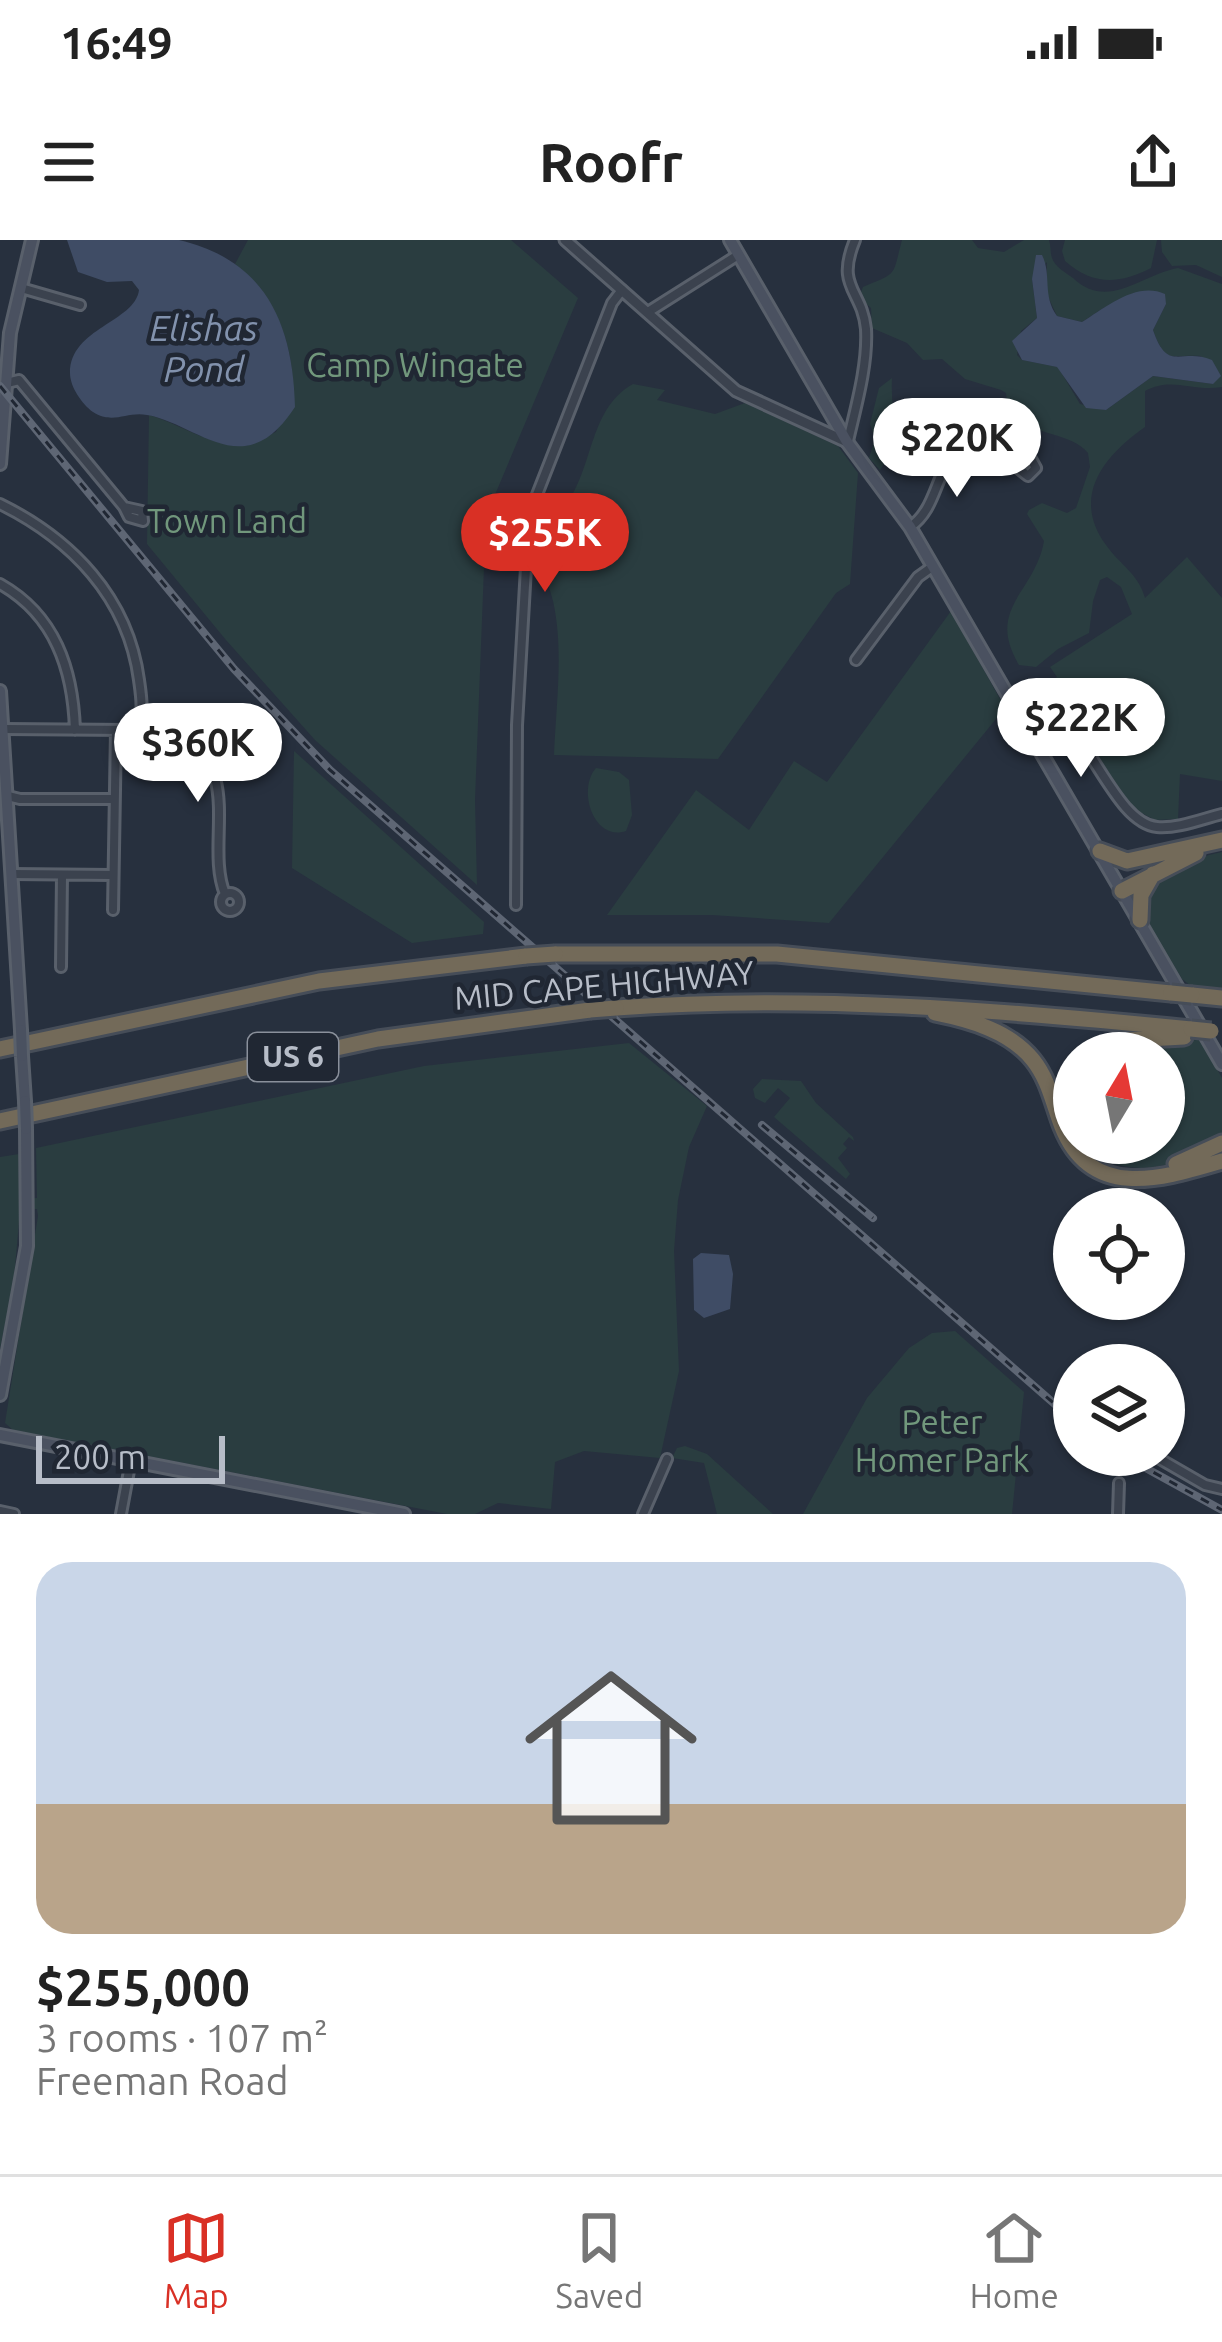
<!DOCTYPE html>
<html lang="en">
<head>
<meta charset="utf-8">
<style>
  body { margin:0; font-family:Ubuntu,sans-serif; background:#f2f2f2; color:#222; height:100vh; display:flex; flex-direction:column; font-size:45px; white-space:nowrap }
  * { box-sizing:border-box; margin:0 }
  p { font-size:39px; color:#767676 }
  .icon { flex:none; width:66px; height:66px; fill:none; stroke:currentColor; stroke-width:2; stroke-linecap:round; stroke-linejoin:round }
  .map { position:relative; height:1274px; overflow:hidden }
  .details { display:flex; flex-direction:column; background:#fff; flex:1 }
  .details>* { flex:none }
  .needle { width:78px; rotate:10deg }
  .controls { position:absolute; left:1053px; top:792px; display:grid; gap:24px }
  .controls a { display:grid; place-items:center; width:132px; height:132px; border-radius:50%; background:#fff; box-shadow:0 3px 9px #0004; font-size:60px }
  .scale { position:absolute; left:36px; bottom:30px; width:189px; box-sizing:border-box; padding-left:12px; border:6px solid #b7bdc8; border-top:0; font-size:33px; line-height:42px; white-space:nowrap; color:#b7bdc8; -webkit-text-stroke:9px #202733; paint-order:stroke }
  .price { position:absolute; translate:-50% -102px; padding:0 27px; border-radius:42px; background:#fff; color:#222; font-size:39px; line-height:78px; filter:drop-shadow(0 3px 6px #0008) }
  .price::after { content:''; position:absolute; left:50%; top:72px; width:36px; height:27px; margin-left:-18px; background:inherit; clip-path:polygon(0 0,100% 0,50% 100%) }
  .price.selected { background:#d93025; color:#fff }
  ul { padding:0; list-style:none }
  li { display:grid; align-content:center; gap:24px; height:636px; padding:0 36px }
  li+li { border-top:3px solid #e0e0e0 }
  li span { display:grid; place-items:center; height:372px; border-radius:36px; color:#555 }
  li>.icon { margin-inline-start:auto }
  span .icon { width:216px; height:216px; fill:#fffc; stroke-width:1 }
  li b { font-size:51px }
  .status { display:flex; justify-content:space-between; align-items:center; height:84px; padding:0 60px; background:#fff; direction:ltr }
  .status svg { height:33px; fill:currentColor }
  header { display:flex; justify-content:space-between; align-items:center; height:156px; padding:0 36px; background:#fff; font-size:54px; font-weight:700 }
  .menu { display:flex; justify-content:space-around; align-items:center; height:168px; border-top:3px solid #e0e0e0; background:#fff; font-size:33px; color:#767676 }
  .menu a { display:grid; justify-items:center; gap:6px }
  .menu .selected { color:#d93025 }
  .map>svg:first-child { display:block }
  .green { fill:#2a3d40; fill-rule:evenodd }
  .water { fill:#3f4c65 }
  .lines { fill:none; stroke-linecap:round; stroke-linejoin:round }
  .minor-casing { stroke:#59606b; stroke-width:14 }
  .tertiary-casing { stroke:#59606b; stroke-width:15 }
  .secondary-casing { stroke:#59606b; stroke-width:16 }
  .motorway-casing { stroke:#464d58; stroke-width:21 }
  .minor { stroke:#3b424e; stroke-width:8 }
  .tertiary { stroke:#3b424e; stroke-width:9 }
  .secondary { stroke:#4a5160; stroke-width:10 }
  .motorway { stroke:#736a59; stroke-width:15 }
  .rail-casing { stroke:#5e6674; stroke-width:8 }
  .rail { stroke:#202733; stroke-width:3; stroke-dasharray:9; stroke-linecap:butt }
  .secondary-bridge-casing { stroke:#59606b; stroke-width:16; stroke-linecap:butt }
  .motorway-bridge-casing { stroke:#464d58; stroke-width:21; stroke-linecap:butt }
  .secondary-bridge { stroke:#4a5160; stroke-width:10 }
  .motorway-bridge { stroke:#736a59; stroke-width:15 }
  .labels { text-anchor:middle; stroke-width:9; stroke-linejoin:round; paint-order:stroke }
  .shield { fill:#202733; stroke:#8a909b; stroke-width:3 }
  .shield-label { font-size:30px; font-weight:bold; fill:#b7bdc8 }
  .park-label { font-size:33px; fill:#71977c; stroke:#202733 }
  .street-label { font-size:33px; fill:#b7bdc8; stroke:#202733 }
  .water-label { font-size:36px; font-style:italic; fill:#8292ad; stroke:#202733 }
</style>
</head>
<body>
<div class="status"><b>16:49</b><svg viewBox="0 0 49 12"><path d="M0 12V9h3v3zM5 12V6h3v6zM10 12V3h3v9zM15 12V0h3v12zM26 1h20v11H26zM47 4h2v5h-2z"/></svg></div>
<header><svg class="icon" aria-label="menu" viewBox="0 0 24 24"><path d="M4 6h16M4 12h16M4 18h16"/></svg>Roofr<svg class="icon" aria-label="share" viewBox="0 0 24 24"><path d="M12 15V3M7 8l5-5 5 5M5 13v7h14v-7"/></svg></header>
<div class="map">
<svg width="1222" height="1274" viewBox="0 0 1222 1274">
  <rect width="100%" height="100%" fill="#27303e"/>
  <path class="green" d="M248 0H511L578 58 486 276 475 560 477 645 315 500 226 400 147 304 149 175C179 184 208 204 240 206 251 207 266 196 276 192 282 180 294 161 293 148 292 98 274 56 235 24Z
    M902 0H972L978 8 1004 12 1024 0H1049C1051 6 1050 12 1052 18 1055 27 1066 33 1073 38 1108 71 1140 35 1178 28L1222 44V147C1192 152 1172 136 1145 151V187C1105 215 1070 256 1106 305 1120 325 1138 333 1145 358L1187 317 1222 358V541L1180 534 1178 579 1155 580 1134 569 1071 480 1045 453 1047 443 1057 437 1050 427 1132 374 1121 347 1107 337 1100 340 1093 361 1089 393 1058 409 1036 427 1019 425C985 368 1035 353 1044 301L1027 274 1029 270 1042 263 1067 273 1076 268 1090 227 1088 213C1066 186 1010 200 1006 153L1001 150 965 139 942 119 923 120 907 103 872 88 871 68 859 57 863 47C898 32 892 38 902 0ZM1047 22 1046 52 1057 76 1082 82 1105 67 1166 64 1153 90C1166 126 1171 114 1201 116L1213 144 1153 136 1106 170 1080 164 1058 127 1022 120 1017 115 1021 91 1037 78 1032 39Z
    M1065 0H1157L1151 28C1120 44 1093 46 1065 21L1062 11Z
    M1161 0H1222V37L1196 25 1172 26 1162 12Z
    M892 138C890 169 902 203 880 230L869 218 875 199 870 184 879 148Z
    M633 144 665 150 657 160 715 174 745 163 838 206 858 233 850 344 836 353 718 519 554 515C556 465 564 410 553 361 547 334 527 304 541 278L554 277C596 242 583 172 633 144Z
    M951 371 1005 468 829 683 712 675H607L696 550 749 590 794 521 827 542Z
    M294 511 484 682 483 694 412 703 292 628Z
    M596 528 619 532 629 540 632 575 626 591C593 602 577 549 596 528Z
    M1222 612V748L1191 746 1182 739C1163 706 1120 659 1168 633 1187 623 1201 616 1222 612Z
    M1201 800 1222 838V899C1181 927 1122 945 1085 903H1164V813H1101L1157 801Z
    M629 803 707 866 689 907 678 960 674 1011 679 1131 660 1218 584 1211 555 1222 551 1269 498 1263 475 1274H447L13 1190 5 1183 38 976 37 969 20 970 14 1039 0 1109V917L19 914 20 959 37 958 36 908 424 826Z
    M762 839 801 841 816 863 853 897 854 901 849 897 843 904 847 908 838 918 850 934 846 939 774 877 790 858 778 848 765 863 755 858 753 849Z
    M955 1091 1024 1152 1012 1274H803L867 1158 909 1108 932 1093Z
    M685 1206 707 1214 773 1274H717L704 1223 672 1218 677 1208Z"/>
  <path class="water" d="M67 0C97 0 153 0 179 0 265 20 293 83 295 167 283 185 268 203 245 206 213 210 179 180 147 175 127 171 113 185 93 172 82 164 70 147 70 133 70 88 135 82 139 50L132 41 107 42 78 32Z
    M1036 15H1042C1052 35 1042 55 1057 76L1082 82C1106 67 1137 41 1165 54L1166 64 1153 90C1168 134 1181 107 1212 120L1221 136 1213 144 1153 136 1106 170 1086 168 1057 127 1022 120 1012 101 1037 78 1032 39Z
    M701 1013 729 1015 733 1034 730 1069 704 1078 694 1070 693 1019Z"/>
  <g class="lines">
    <g class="minor-casing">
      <path id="minor" d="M21 48 80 65
        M648 72 738 15
        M7 143 19 140 124 267 142 271 143 281 129 277 124 267
        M848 201C856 166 868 125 866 89 862 49 835 48 855 0
        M0 264C71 299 128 357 139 440 141 455 144 471 138 485L129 490 4 489
        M910 287C941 266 934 220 965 212 981 209 996 222 1012 222 1018 222 1024 219 1031 219L1036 228 1028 236 1010 222
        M0 344C55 375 73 429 75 490
        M856 420 918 337 932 327
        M1015 466 1034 460C1087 477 1111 582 1157 587 1177 589 1202 579 1222 574
        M138 485C153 491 169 492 183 499 243 531 205 605 225 654
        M8 556 20 559H112
        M12 634 112 635
        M221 662a9 9 0 1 1 18 0a9 9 0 1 1-18 0Z
        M516 665 517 485 529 275 612 63 622 50
        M113 670 116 490
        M61 727 62 635
        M1153 1215 1205 1245 1222 1249
        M0 1271 14 1274
        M121 1274 131 1220
        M643 1274 667 1219
        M1118 1274 1119 1243"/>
    </g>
    <g class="tertiary-casing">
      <path id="tertiary" d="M565 0 736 151 847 202"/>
    </g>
    <g class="secondary-casing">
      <path id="secondary" d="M730 0 847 202 910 287 1222 824
        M0 224 10 93 32 0
        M0 451 21 790
        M22 816 25 861
        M0 1155 27 1006 26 889
        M0 1195 404 1274"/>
    </g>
    <g class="motorway-casing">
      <path id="motorway" d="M1100 611 1127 621 1222 600
        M1122 651 1196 613
        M1140 680 1141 655 1153 634
        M555 714H777L1171 753
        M1192 755 1222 758
        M616 768C809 754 999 770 1191 789
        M935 773C970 780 1010 791 1033 820 1049 840 1053 864 1062 887 1092 962 1164 938 1222 921
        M0 809 319 741 526 716
        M1093 813 1129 800 1184 797
        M0 881 378 799 590 770
        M1070 885 1066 863 1074 834
        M1176 924 1222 903"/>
    </g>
    <use href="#minor" class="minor"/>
    <use href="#tertiary" class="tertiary"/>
    <use href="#secondary" class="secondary"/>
    <use href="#motorway" class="motorway"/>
    <g class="rail-casing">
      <path id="rail" d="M0 146 234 429 330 530 1074 1181
        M762 885 873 978
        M1122 1215 1222 1270"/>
    </g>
    <use href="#rail" class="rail"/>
    <g class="secondary-bridge-casing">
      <path id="secondary-bridge" d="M21 790 22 816
        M25 861 26 889"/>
    </g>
    <g class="motorway-bridge-casing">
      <path id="motorway-bridge" d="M526 716 555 714
        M1171 753 1192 755
        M590 770 616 768
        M1191 789 1211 791"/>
    </g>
    <use href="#secondary-bridge" class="secondary-bridge"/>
    <use href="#motorway-bridge" class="motorway-bridge"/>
  </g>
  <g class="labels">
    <rect class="shield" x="248" y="793" width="90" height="48" rx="9"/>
    <g class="shield-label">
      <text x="293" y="827">US 6</text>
    </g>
    <g class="park-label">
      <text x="415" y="137">Camp Wingate</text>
      <text x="227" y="293">Town Land</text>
      <text x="942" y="1194">Peter<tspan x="942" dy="38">Homer Park</tspan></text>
    </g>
    <g class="street-label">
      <text transform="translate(604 745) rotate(-5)" y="12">MID CAPE HIGHWAY</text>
    </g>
    <g class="water-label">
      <text x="204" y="101">Elishas<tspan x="204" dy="41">Pond</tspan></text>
    </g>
  </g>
</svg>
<div class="controls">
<a><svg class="needle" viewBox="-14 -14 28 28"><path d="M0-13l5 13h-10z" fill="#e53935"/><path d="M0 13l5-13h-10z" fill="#767676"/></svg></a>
<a><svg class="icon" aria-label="locate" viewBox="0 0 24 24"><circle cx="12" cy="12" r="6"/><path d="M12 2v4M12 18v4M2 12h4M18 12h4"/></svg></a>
<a><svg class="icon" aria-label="layers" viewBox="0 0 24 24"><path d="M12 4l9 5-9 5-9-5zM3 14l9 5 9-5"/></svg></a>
</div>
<div class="scale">200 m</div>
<b class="price" style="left:957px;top:260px">$220K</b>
<b class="price selected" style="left:545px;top:355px">$255K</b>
<b class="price" style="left:1081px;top:540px">$222K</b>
<b class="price" style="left:198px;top:565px">$360K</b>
</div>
<section class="details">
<ul>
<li><span style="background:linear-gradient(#c9d6e8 65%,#b9a48a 0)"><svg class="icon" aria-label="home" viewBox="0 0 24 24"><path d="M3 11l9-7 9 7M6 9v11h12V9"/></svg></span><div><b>$255,000</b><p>3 rooms · 107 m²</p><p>Freeman Road</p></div></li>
</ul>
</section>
<nav class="menu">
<a class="selected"><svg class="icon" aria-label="map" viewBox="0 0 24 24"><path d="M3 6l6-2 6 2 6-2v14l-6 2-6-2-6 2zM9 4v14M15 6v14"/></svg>Map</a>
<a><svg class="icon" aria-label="saved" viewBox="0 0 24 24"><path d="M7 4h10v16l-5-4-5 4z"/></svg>Saved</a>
<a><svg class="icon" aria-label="home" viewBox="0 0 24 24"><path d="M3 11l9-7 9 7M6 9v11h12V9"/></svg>Home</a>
</nav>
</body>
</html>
